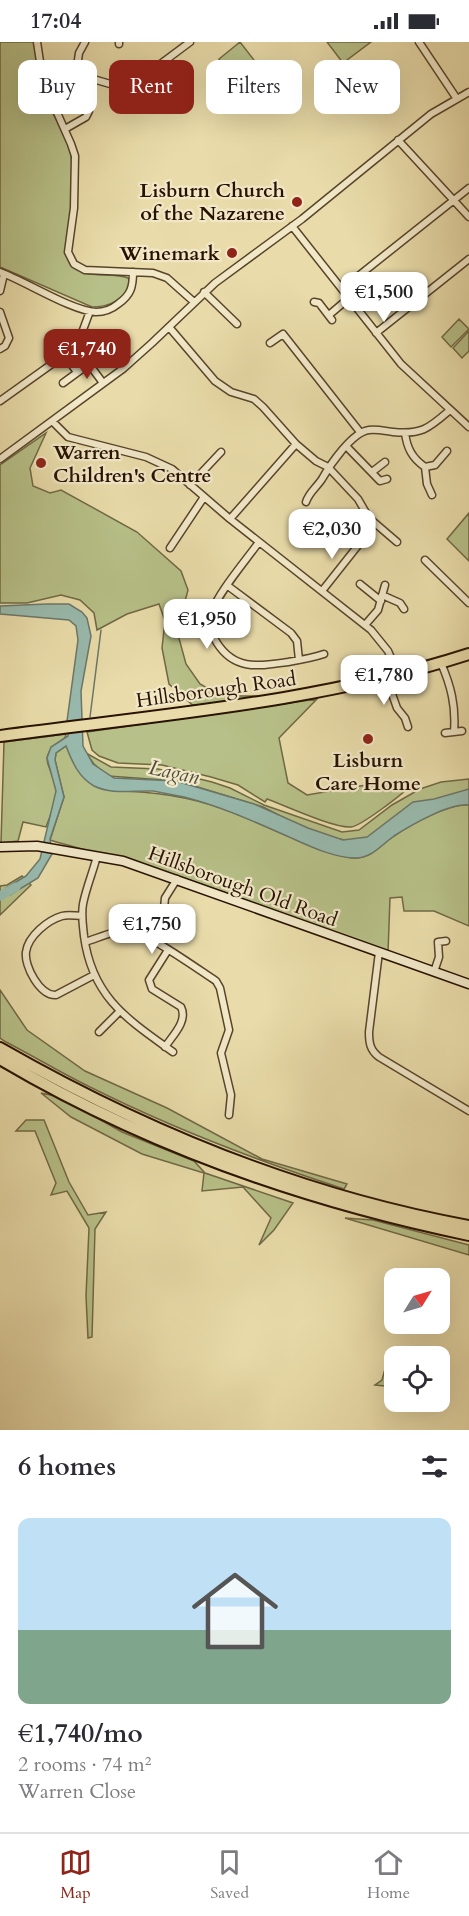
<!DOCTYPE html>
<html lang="en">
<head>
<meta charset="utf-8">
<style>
  body { margin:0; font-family:Cardo,serif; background:#f7f7f7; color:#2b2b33; height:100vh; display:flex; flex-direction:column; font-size:22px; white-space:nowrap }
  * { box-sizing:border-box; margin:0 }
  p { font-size:20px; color:#7c7c81 }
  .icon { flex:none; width:33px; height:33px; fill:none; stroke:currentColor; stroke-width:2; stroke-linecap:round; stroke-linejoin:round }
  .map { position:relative; height:1388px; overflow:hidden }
  .details { display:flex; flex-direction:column; background:#fff; flex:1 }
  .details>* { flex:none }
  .top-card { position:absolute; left:18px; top:18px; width:434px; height:54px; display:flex; gap:12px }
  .needle { width:39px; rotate:53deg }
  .controls { position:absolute; left:384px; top:1226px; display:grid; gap:12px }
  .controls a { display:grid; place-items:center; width:66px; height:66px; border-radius:12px; background:#fff; box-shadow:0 6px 24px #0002; font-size:30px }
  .price { position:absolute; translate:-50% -51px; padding:0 14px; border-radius:12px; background:#fff; color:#222; font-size:20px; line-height:39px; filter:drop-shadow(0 2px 3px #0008) }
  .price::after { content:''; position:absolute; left:50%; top:36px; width:18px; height:14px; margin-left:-9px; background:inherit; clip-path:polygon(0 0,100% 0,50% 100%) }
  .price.active { background:#8f2418; color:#fff }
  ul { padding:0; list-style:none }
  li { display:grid; align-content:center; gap:12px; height:318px; padding:0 18px }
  li span { display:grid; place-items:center; height:186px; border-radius:12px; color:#555 }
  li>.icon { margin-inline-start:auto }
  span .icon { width:108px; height:108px; fill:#fffc; stroke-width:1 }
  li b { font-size:26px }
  h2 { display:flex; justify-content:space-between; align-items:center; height:72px; padding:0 18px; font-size:26px }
  .tag { padding:0 21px; border-radius:12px; background:#fff; box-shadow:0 6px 24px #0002; font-size:21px; line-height:54px }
  .tag.active { background:#8f2418; color:#fff }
  .status { display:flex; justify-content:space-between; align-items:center; height:42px; padding:0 30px; background:#fff; direction:ltr }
  .status svg { height:16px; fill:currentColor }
  .tabs { display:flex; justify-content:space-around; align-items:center; height:84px; border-top:2px solid #e1e1e2; background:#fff; font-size:16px; color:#7c7c81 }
  .tabs a { display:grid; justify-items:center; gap:3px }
  .tabs .active { color:#8f2418 }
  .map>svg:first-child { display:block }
  .green { fill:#b7c088; stroke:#706844; stroke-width:1.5 }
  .water { fill:#98baae; stroke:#6b7668; stroke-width:1.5 }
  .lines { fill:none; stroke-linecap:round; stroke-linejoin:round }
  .stream { stroke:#6b7668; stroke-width:1.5 }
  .river { stroke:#98baae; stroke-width:9 }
  .street-casing { stroke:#58442a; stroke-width:9 }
  .secondary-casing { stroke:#281100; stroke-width:11 }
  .highway-casing { stroke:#281100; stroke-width:14 }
  .street { stroke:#f1e8c8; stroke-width:6 }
  .secondary { stroke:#f1e8c8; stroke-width:8 }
  .highway { stroke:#e9dcaa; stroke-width:10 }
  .poi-dot { fill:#8f2418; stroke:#f1e8c8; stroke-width:2 }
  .labels { text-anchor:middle; stroke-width:4.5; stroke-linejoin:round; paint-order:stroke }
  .poi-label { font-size:20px; font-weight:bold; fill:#281100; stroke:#f1e8c8; text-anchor:end }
  .street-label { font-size:20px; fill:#281100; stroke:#f1e8c8 }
  .water-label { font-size:21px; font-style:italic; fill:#4f4c3d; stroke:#f1e8c8 }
</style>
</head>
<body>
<div class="status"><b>17:04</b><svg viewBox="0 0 49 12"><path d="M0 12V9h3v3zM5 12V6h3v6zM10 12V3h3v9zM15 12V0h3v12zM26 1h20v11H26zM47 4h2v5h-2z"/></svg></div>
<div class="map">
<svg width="469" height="1388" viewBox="0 0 469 1388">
  <rect width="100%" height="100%" fill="#e9dcaa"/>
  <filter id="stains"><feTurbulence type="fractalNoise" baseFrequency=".00333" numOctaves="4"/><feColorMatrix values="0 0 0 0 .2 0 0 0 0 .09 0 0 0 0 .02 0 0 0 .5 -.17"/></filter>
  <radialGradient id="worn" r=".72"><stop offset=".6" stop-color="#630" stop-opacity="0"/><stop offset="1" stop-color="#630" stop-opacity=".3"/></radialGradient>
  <path class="green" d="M0 0H34C37 19 38 41 47 59 56 80 71 98 72 122 73 137 73 154 72 168 71 183 62 205 69 218 80 240 109 229 128 236L131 241C126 258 108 265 92 265L0 225Z
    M240 0 278 49 257 65 219 17Z
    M327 0H371L343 21Z
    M459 277 469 287 451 305 442 295Z
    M469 289V309L462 316 453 306Z
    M46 391 30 426 33 444 50 451 61 448 137 490 181 529 188 548 177 589 186 622 200 642 221 654H265L197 667 169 642 162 606 165 579 159 562 127 572 97 588 94 571 80 558 61 553 27 561H0V423Z
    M469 471V519L447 497Z
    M317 657 279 696 288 741 307 753 372 742 400 747 411 743C403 752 361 784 351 785 333 786 286 764 267 757L265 760 238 743 211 735 162 723 118 721 99 714 92 708 87 690Z
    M66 692 65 696C34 716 52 721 56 748 57 760 50 774 46 785L23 780 18 799 1 801 4 700Z
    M66 704 113 749C151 749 189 754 226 768 259 780 290 797 324 808 333 811 345 816 355 816 372 816 380 803 394 794 410 783 450 761 469 763V884L434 869H404L402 855 390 856 388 911C315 884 242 855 169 831 130 818 89 810 50 798L64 755 55 718 56 711Z
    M86 711 111 725 158 727 212 740 230 746 264 763 342 790 359 788 392 763 420 747 441 740 469 737V747L365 797 349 799 330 795 304 786 263 765 178 739 108 734 94 722Z
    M22 834 31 843 0 873V844L7 843Z
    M0 948 27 988 85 1029 167 1066 262 1117 347 1142 344 1147C258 1119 172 1086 92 1046 63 1032 35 1015 6 1000L0 996Z
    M41 1051 60 1055 122 1090 194 1119 205 1131 293 1161 274 1188 259 1203 271 1176 243 1145 202 1149 204 1131 142 1112 71 1075Z
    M26 1078H44L69 1140 88 1173 106 1170 95 1187 92 1295 88 1296 86 1254 89 1186 67 1149 51 1153 56 1141 35 1089H16Z
    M345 1176 373 1178 469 1203V1213Z
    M390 1309 394 1323V1345L375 1343 382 1338Z"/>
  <path class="water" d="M47 562H69L82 570 87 576 91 594 81 649 83 704 93 722 114 736 176 739 254 762 308 786 343 798 367 795 413 760 434 757 469 747V763C449 761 411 783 394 794 381 803 373 815 356 816 333 816 307 803 287 794 253 779 220 764 184 755 174 753 163 751 153 749 134 748 112 753 94 744 78 735 72 719 66 704L56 711 55 718 64 755 50 797 52 812 38 836 10 853 6 846 26 834 40 817 56 749 47 716 51 705 68 694 67 679 78 598 76 584 69 578 0 572V564Z"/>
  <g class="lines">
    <path class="stream" d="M90 675 101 588"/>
    <path class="river" d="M0 854 16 845"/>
    <g class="street-casing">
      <path id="street" d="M37 0 43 39 71 102 75 114 74 166 68 210 74 222 85 228 153 231 167 236 194 260
        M119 0V2
        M419 0 457 57
        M76 32 79 11 85 0
        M43 39 76 32 117 44 135 41 190 0
        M65 87 86 75 89 69 83 66 85 61
        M398 98 469 175
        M292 184 401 322 469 385
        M0 230C25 239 72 269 96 270 104 270 112 267 118 262 131 253 133 245 133 230
        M342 247 469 146
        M0 249 4 232
        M204 250 237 282
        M314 260 319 261 332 278
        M0 270 9 296 5 304 0 307
        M329 273 349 256
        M169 285 215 339 231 350 254 357 263 365 296 402 316 419 328 425 358 457 369 476 397 500
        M376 291 469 217
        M270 301 283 292 360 390
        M71 322 77 330
        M89 322 103 341
        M63 341 97 316
        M0 359 77 304 90 269
        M52 379 68 395 146 415 172 427 230 477 371 588 388 609 398 632
        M405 391C407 406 412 416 425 425L435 423 447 409
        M347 405 380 439 387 437
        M0 417 124 326 152 301 215 241 302 177 431 72 469 50
        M425 425 427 442 432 453
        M372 430 385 420
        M190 443 221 410
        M306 460C309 450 317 445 322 437 330 423 352 390 369 388 377 387 385 389 393 390 422 393 429 386 450 368
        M230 477 296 402
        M259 500C247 517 217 552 212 570 209 581 211 592 217 601 235 629 259 624 288 620 300 618 312 616 324 612
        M170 506 204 455
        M425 518 469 561
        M360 542 381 559
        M228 544 291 591 297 599 299 618
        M322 549 360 501
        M382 553 400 561 404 567
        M365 583 378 568 385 543
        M441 621C451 644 456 664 454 690
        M386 635 397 666 405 676 408 685
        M445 691 462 689
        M97 814C93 830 86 846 83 862 81 873 83 884 84 894 92 955 127 977 173 1010
        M82 874C75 874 69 872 62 874 48 878 28 894 26 910 24 924 40 954 56 953L94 933
        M159 875 164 866 165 856 177 837
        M85 900C99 896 116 887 131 889 148 891 199 928 216 939L220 946 229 988 221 1011 231 1053 229 1073
        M379 910 369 990C369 1001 370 1008 379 1015L469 1069
        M434 930 439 915 438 900 446 899
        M99 990 119 970
        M165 1005C173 993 188 979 181 965L152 947 149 938 168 908"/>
    </g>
    <g class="secondary-casing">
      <path id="secondary" d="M0 805 37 804 123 819 469 942"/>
    </g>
    <g class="highway-casing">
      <path id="highway" d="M0 694C157 673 317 661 469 612
        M0 1006C145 1089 304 1154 469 1184
        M0 1017C145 1103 305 1159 469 1193"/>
    </g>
    <use href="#street" class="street"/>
    <use href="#secondary" class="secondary"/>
    <use href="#highway" class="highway"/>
  </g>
  <g class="poi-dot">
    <circle cx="297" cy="160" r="6"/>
    <circle cx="232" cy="211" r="6"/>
    <circle cx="41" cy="421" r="6"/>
    <circle cx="368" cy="697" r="6"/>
  </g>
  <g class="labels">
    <g class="poi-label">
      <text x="285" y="155">Lisburn Church<tspan x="285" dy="23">of the Nazarene</tspan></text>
      <text x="220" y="218">Winemark</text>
      <text x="53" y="417" text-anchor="start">Warren<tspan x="53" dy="23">Children's Centre</tspan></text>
      <text x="368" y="725" text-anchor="middle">Lisburn<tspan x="368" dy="23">Care Home</tspan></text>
    </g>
    <g class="street-label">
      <text transform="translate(216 647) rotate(-8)" y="7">Hillsborough Road</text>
      <text transform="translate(243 844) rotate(20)" y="7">Hillsborough Old Road</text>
    </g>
    <g class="water-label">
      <text transform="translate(174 730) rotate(12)" y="7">Lagan</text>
    </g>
  </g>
  <rect width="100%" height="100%" filter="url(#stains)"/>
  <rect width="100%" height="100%" fill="url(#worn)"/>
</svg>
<div class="controls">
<a><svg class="needle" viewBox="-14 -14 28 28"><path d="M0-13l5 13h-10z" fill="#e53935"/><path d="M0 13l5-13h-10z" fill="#7c7c81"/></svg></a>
<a><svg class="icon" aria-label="locate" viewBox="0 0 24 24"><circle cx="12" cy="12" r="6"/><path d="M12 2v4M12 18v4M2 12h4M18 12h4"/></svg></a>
</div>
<b class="price" style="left:384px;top:281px">€1,500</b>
<b class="price active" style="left:87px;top:338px">€1,740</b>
<b class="price" style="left:332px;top:518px">€2,030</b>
<b class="price" style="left:207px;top:608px">€1,950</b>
<b class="price" style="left:384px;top:664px">€1,780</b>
<b class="price" style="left:152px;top:913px">€1,750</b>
<div class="top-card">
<a class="tag">Buy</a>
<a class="tag active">Rent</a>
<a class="tag">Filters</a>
<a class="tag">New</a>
</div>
</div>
<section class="details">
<h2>6 homes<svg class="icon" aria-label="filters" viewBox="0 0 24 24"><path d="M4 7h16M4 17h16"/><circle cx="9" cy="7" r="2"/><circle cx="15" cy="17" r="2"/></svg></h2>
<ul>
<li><span style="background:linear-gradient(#bfe0f5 60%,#7fa58c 0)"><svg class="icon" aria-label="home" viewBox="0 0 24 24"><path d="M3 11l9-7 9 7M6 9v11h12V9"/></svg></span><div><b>€1,740/mo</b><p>2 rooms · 74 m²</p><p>Warren Close</p></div></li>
</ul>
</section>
<nav class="tabs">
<a class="active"><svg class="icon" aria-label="map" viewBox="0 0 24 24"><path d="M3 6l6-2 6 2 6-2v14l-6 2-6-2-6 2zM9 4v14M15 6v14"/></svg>Map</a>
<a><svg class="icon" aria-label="saved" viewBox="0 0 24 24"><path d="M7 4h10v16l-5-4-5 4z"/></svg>Saved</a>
<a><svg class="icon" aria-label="home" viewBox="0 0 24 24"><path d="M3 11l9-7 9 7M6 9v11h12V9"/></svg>Home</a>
</nav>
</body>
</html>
